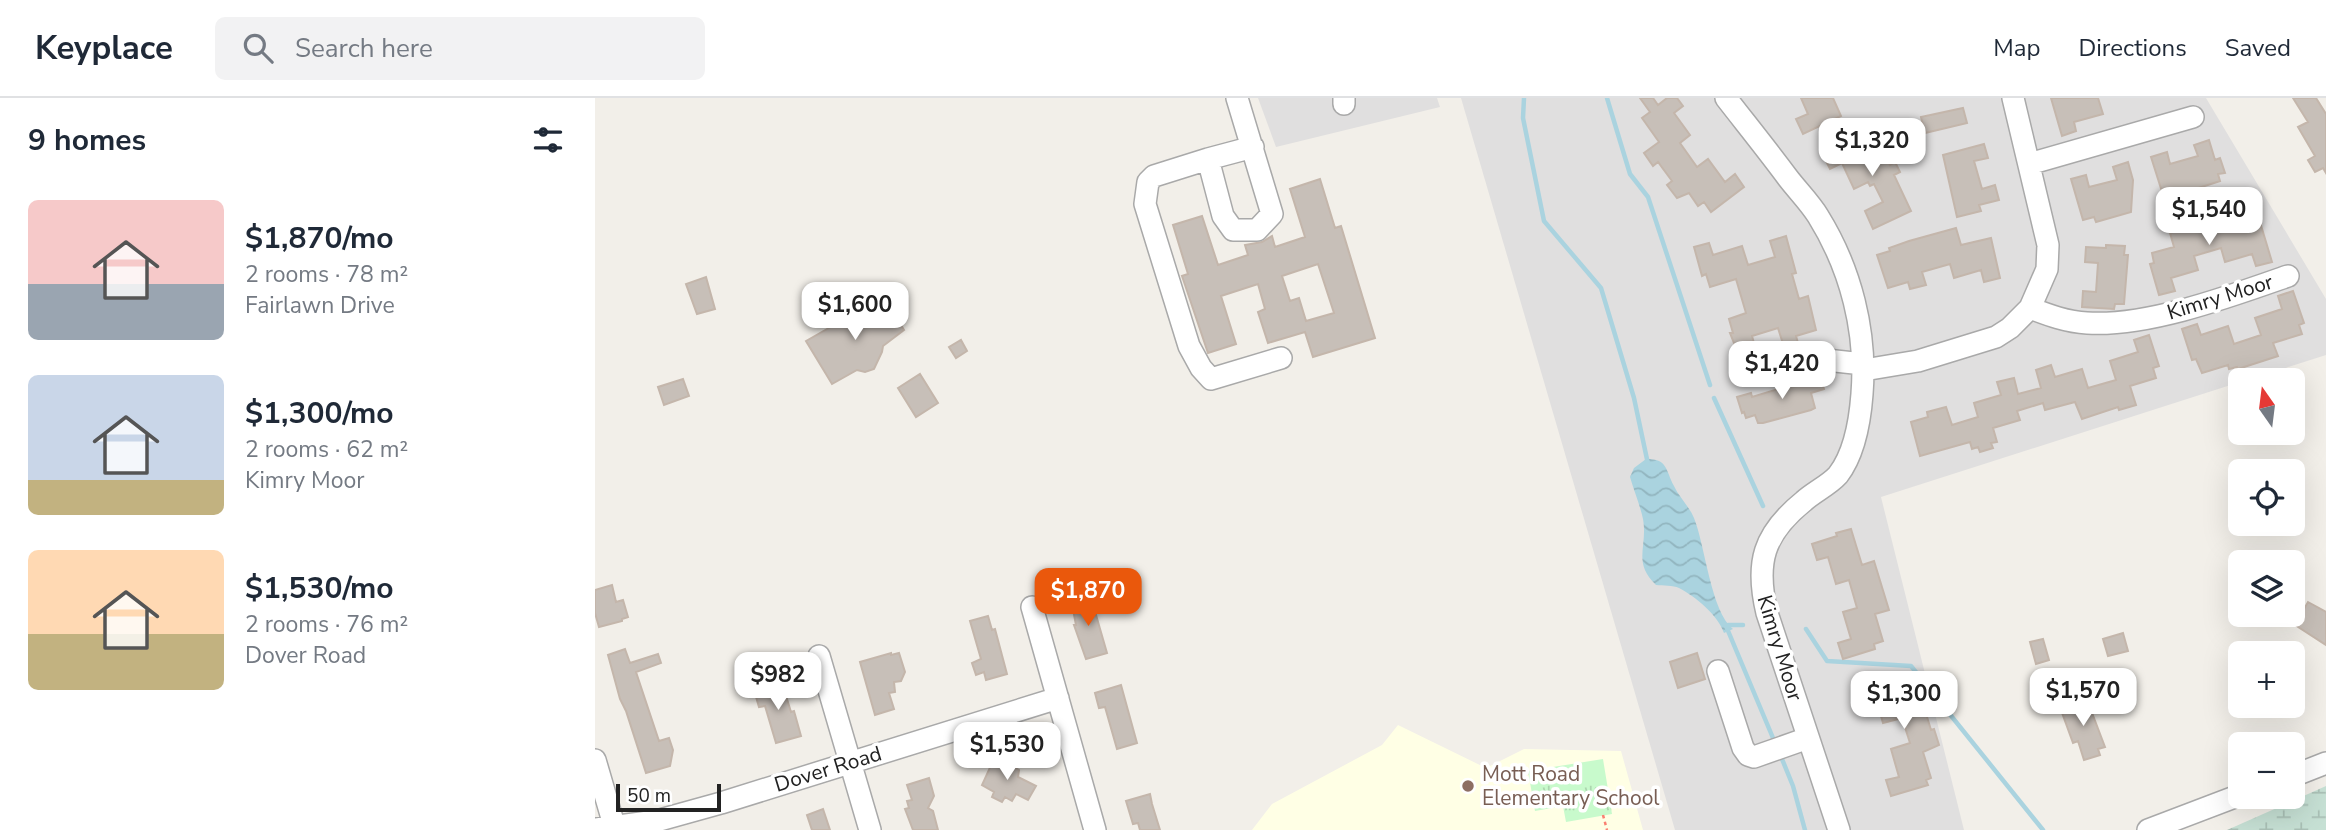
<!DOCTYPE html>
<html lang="en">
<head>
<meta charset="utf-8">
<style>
  body { margin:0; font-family:"Nunito Sans",sans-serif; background:#f2f2f3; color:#1f2937; height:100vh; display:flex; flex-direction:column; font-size:26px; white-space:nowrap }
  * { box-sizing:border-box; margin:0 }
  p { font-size:23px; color:#747a83 }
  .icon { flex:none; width:38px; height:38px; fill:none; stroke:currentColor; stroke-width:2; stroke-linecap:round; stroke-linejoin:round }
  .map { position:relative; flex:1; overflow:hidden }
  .panel { display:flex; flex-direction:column; background:#fff; width:595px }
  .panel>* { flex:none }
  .needle { width:46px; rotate:346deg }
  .fabs { position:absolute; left:1633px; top:270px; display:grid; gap:14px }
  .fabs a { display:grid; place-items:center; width:77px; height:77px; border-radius:10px; background:#fff; box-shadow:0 7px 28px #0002; font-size:35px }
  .scale { position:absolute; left:21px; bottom:18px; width:105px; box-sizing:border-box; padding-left:7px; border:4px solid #222; border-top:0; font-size:19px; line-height:24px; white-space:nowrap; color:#222; -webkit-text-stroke:5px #fff; paint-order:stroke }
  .price { position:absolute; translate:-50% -60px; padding:0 16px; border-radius:14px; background:#fff; color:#222; font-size:23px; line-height:46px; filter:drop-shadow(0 2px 4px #0008) }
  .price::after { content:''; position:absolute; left:50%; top:42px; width:21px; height:16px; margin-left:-10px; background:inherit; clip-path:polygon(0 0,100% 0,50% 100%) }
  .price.on { background:#ea580c; color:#fff }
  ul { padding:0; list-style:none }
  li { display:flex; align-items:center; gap:21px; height:175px; padding:0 28px }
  li span { display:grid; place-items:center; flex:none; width:196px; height:140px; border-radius:10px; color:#555 }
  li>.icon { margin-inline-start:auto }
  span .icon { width:84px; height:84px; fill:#fffc; stroke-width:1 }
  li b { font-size:30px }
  h2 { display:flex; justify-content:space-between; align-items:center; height:84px; padding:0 28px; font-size:30px }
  header { display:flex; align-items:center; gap:42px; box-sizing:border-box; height:98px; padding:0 35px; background:#fff; border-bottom:2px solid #e0e1e3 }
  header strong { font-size:33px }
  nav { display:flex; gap:38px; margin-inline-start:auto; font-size:24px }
  .search { width:490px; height:63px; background:#f2f2f3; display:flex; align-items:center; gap:18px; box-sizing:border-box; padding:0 24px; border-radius:10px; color:#747a83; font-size:26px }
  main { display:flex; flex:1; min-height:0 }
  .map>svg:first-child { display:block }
  .residential { fill:#e0dfdf }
  .education { fill:#ffffe5 }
  .wetland { fill:url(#wetland-marsh) }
  .park { fill:url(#park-tufts) }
  .water { fill:url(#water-waves) }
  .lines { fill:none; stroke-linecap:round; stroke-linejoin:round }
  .stream { stroke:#aad3df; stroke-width:4.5 }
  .building { fill:#c7bfb8; stroke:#c4b6ab; stroke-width:2; fill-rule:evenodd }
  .minor-casing { stroke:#a9a9a9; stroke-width:24 }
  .path { stroke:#fa8072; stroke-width:2.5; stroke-dasharray:3.5 3.5; stroke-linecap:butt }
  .minor { stroke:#fff; stroke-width:21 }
  .education-dot { fill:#8d6e63; stroke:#fff; stroke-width:2.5 }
  .labels { text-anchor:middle; stroke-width:7; stroke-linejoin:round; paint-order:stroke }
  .street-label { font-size:21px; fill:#222; stroke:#fff }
  .education-label { font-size:21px; fill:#785e54; stroke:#fff; text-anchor:start }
</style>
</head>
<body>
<header>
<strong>Keyplace</strong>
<div class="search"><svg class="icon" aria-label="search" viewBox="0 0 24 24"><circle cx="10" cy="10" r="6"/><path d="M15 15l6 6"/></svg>Search here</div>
<nav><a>Map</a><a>Directions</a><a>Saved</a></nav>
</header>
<main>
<section class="panel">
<h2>9 homes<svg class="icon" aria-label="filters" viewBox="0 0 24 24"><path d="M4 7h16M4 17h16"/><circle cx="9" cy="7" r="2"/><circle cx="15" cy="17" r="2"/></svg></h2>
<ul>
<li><span style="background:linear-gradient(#f6c9c9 60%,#9aa5b1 0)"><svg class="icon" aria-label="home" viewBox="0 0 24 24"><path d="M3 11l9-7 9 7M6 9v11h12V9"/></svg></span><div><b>$1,870/mo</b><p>2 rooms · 78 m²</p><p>Fairlawn Drive</p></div></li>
<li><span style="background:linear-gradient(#c9d6e8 75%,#c2b280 0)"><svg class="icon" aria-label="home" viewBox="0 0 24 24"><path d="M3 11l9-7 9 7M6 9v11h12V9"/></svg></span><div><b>$1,300/mo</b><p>2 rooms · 62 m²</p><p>Kimry Moor</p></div></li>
<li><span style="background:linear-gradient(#ffd9b3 60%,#c2b280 0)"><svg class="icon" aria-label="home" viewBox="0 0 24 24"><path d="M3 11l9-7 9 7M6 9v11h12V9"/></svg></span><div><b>$1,530/mo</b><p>2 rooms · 76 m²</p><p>Dover Road</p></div></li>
</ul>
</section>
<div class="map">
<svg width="1731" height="732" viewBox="0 0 1731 732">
  <defs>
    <pattern id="wetland-marsh" width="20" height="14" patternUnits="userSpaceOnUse" patternTransform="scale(1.75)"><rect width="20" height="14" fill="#c6e0d4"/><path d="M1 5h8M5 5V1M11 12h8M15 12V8" fill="none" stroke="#aac0b6"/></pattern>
    <pattern id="park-tufts" width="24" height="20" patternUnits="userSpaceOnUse" patternTransform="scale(1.75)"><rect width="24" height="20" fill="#c8facc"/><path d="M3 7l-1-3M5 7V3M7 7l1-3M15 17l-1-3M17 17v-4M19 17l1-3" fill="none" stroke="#acd6af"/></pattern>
    <pattern id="water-waves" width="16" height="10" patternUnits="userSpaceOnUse" patternTransform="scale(1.75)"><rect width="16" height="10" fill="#aad3df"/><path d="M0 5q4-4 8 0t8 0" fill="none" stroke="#92b5bf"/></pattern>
  </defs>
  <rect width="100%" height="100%" fill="#f2efe9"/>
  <path class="residential" d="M663 0H842L845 9 681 49Z
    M866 0H1611L1731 201V257L1653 282H1645V284L1286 399 1369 732H1080Z"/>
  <path class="education" d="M803 627 891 670 929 651 1026 653 1048 732H657L677 706 787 647Z"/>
  <path class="wetland" d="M1731 688V732H1632Z"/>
  <path class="park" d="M1008 661 1017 716 971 724 968 708 940 713 933 673Z"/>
  <path class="water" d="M1051 361C1073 361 1070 371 1079 388 1084 399 1094 408 1099 420 1110 447 1116 514 1138 531L1129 535C1123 517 1101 499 1084 490 1078 487 1068 488 1061 487 1037 464 1053 449 1048 421 1045 407 1039 393 1035 379L1039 370Z"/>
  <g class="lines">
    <path class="stream" d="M929 0 928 20 949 123 1006 190 1039 300 1053 366
      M1012 0 1035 76 1053 99 1115 287
      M1119 300 1168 408
      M1133 527H1148
      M1131 528 1178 640
      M1211 531 1232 563 1316 568 1448 732
      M1187 661 1198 688 1210 732"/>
  </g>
  <path class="building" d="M1045 0H1058L1063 7 1072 0H1082L1088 8 1079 15 1095 37 1085 45 1102 69 1113 61 1130 84 1140 76 1149 89 1116 114 1109 104 1103 108 1094 95 1082 100 1072 87 1077 83 1063 64 1058 68 1049 55 1064 44 1047 20 1055 14Z
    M1206 0H1238L1246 18 1208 36 1201 21 1213 16Z
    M1456 0H1503L1508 16 1479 24 1481 33 1467 38Z
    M1698 0H1721L1731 16V75L1728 70 1720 74 1713 62 1720 58 1703 29 1713 24Z
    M1368 10 1372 25 1330 35 1326 19Z
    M1273 36 1285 61 1291 59 1295 67 1300 64 1305 74 1299 77 1316 113 1278 131 1270 113 1288 104 1279 86 1275 88 1273 84 1259 91 1247 65 1235 71 1228 57Z
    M1614 42 1620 62 1625 60 1630 75 1623 76 1625 83 1591 94 1592 99 1581 102 1580 97 1569 100 1556 59 1572 54 1575 66 1603 58 1599 47Z
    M1389 46 1393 60 1379 63 1387 91 1400 87 1404 102 1384 107 1386 113 1362 119 1348 57Z
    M1533 64 1538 82 1536 114 1501 124 1499 119 1488 122 1476 81 1491 77 1494 89 1522 82 1518 69Z
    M725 81 740 130 746 128 780 240 718 259 710 234 673 245 663 214 670 211 663 186 626 198 641 246 613 255 587 178 593 176 578 127 607 118 623 167 653 157 650 147 667 144 677 138 680 149 710 139 695 91ZM723 166 739 215 711 223 704 200 695 203 687 178Z
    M1632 113 1635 125 1658 118 1660 126 1665 124 1677 164 1661 168 1657 156 1630 164 1626 150 1599 158 1603 172 1576 180 1580 193 1564 197 1555 166 1559 165 1557 155 1579 149 1575 135 1612 125 1610 120Z
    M1361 130 1366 147 1396 140 1405 180 1389 184 1386 172 1359 180 1355 166 1327 174 1331 187 1315 191 1313 184 1293 190 1282 157 1295 153 1294 150 1314 143Z
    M1191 138 1201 175 1197 176 1204 201 1213 198 1221 232 1201 238 1203 245 1189 249 1183 230 1157 238 1162 256 1145 260 1135 235H1138L1134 221 1151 215 1141 181 1115 189 1111 176 1107 178 1099 149 1114 145 1118 157 1147 148 1153 167 1180 159 1175 143Z
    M1511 147 1530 148 1529 157H1533L1529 206H1520L1519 211 1487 209 1488 193 1501 194 1503 165 1490 164 1491 149 1511 150Z
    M111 179 120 211 102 216 91 186Z
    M1698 193 1709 225 1704 227 1707 236 1678 245 1683 258 1643 271 1642 269 1634 271 1633 267 1607 275 1601 261 1597 262 1587 231 1602 226 1606 237 1633 228 1639 246 1666 237 1660 220 1687 211 1683 198Z
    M292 204 309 232 288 248 287 254 279 271 270 274 262 272 237 286 211 243 246 223 243 217 256 209 262 220Z
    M1554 237 1564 268 1558 270 1561 280 1535 288 1541 307 1524 312 1523 309 1487 321 1480 304 1450 312 1448 305 1422 313 1425 322 1398 330 1402 344 1396 345 1398 350 1385 354 1383 349 1377 351 1375 344 1325 358 1316 324 1333 319 1332 314 1351 309 1357 327 1383 319 1379 305 1406 297 1402 284 1419 280 1423 296 1446 290 1441 272 1456 267 1460 279 1487 271 1493 290 1521 282 1515 263 1543 254 1539 242Z
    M366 242 372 253 361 260 354 249Z
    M1224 274 1229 291 1216 295 1220 310 1216 312 1168 325H1163L1160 317 1151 320 1149 314 1147 315 1142 299 1156 295 1157 299 1210 283 1209 279Z
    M325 276 343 305 321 319 303 290Z
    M88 281 94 298 69 307 63 289Z
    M1256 431 1267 467 1279 463 1294 512 1280 516 1288 543 1279 546 1280 551 1248 561 1243 545 1256 541 1248 514 1262 510 1254 482 1241 486 1233 459 1222 462 1217 446 1242 438 1241 435Z
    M17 487 21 504 28 502 33 519 27 521V523L4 529 0 515V492Z
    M492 497 496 511 499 510 512 555 491 561 479 527H481L476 501Z
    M1713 504 1731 514V547L1700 527Z
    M393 518 397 532 400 531 412 576 391 582 389 574 381 577 377 565 386 561 375 523Z
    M1528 535 1533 553 1513 558 1508 541Z
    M1448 541 1454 562 1441 566 1435 544Z
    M30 551 35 565 63 556 66 565 41 574 64 643 74 640 78 652 75 668 51 675 31 613 25 601 13 557Z
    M296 555V557L304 555 310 574 306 583 299 584 300 594 294 595 299 611 280 617 265 564Z
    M1102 555 1110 581 1083 590 1075 564Z
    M1293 575 1295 580 1304 577 1311 602 1328 597 1332 608 1329 609 1336 632 1339 631 1344 647 1328 654 1336 680 1331 682 1333 687 1296 698 1291 682 1304 679 1296 651 1315 645 1307 620 1288 625 1280 597 1267 601 1262 584Z
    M184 584 185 588H188L196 614 199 613 206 638 181 645 170 608 164 609 159 592Z
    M526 587 542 645 522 651 510 609 504 610 500 595Z
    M1491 599 1510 649 1503 651 1505 657 1489 662 1483 643 1478 645 1466 612 1473 610 1471 605Z
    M402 660 424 672 423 679 441 688 433 702 421 696 417 703 410 699 407 704 397 699 399 694 387 687 398 663 400 664Z
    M334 680 339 698 333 710 338 713 343 732H318L310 711 314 710 312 703 317 702 312 687Z
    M555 696 557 706 565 732H545L543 725 538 726 531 703Z
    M228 711 235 732H217L212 717Z"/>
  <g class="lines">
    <g class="minor-casing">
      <path id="minor" d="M642 0 677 116 662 132H638L628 118 613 61 658 49
        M1131 0C1152 27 1173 53 1193 80 1203 93 1215 105 1223 118 1256 171 1272 234 1267 296 1265 323 1260 355 1243 377 1234 387 1219 394 1209 403 1168 436 1160 465 1172 515L1244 732
        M1418 0 1453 147 1452 171 1435 210
        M749 6V0
        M613 61 559 78 553 84 550 106 594 248 606 270 616 281 686 260
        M1434 66 1598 19
        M1269 272 1323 263 1401 239 1415 230 1435 210C1453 217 1472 224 1492 225 1552 229 1636 198 1693 178
        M1153 274 1191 263 1213 260 1268 266
        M437 509 500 732
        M224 558 275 732
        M1123 573 1148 650 1153 657 1159 659 1213 640
        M0 662 19 727
        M1698 678 1731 665
        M0 731 61 723 126 705 463 600
        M1553 732 1645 697"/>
    </g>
    <path class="path" d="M1008 717 1012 732"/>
    <use href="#minor" class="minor"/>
  </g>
  <circle class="education-dot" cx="873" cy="688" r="7"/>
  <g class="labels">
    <g class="street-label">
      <text transform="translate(1625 199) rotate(-17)" y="7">Kimry Moor</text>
      <text transform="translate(1185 550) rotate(73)" y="7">Kimry Moor</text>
      <text transform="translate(233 671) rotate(-17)" y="7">Dover Road</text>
    </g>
    <g class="education-label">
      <text x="887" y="683">Mott Road<tspan x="887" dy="24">Elementary School</tspan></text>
    </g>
  </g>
</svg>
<div class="fabs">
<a><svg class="needle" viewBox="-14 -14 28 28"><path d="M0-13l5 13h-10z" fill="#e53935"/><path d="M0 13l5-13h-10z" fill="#747a83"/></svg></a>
<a><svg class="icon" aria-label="locate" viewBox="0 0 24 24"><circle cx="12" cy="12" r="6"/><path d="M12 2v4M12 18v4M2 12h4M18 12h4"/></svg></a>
<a><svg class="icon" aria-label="layers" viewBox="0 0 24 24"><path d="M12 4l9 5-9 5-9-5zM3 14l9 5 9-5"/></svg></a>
<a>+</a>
<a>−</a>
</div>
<div class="scale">50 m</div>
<b class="price" style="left:1277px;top:80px">$1,320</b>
<b class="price" style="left:1614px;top:149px">$1,540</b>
<b class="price" style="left:260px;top:244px">$1,600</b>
<b class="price" style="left:1187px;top:303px">$1,420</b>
<b class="price on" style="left:493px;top:530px">$1,870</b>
<b class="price" style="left:183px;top:614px">$982</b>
<b class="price" style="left:1488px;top:630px">$1,570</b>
<b class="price" style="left:1309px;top:633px">$1,300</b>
<b class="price" style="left:412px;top:684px">$1,530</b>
</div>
</main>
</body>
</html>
